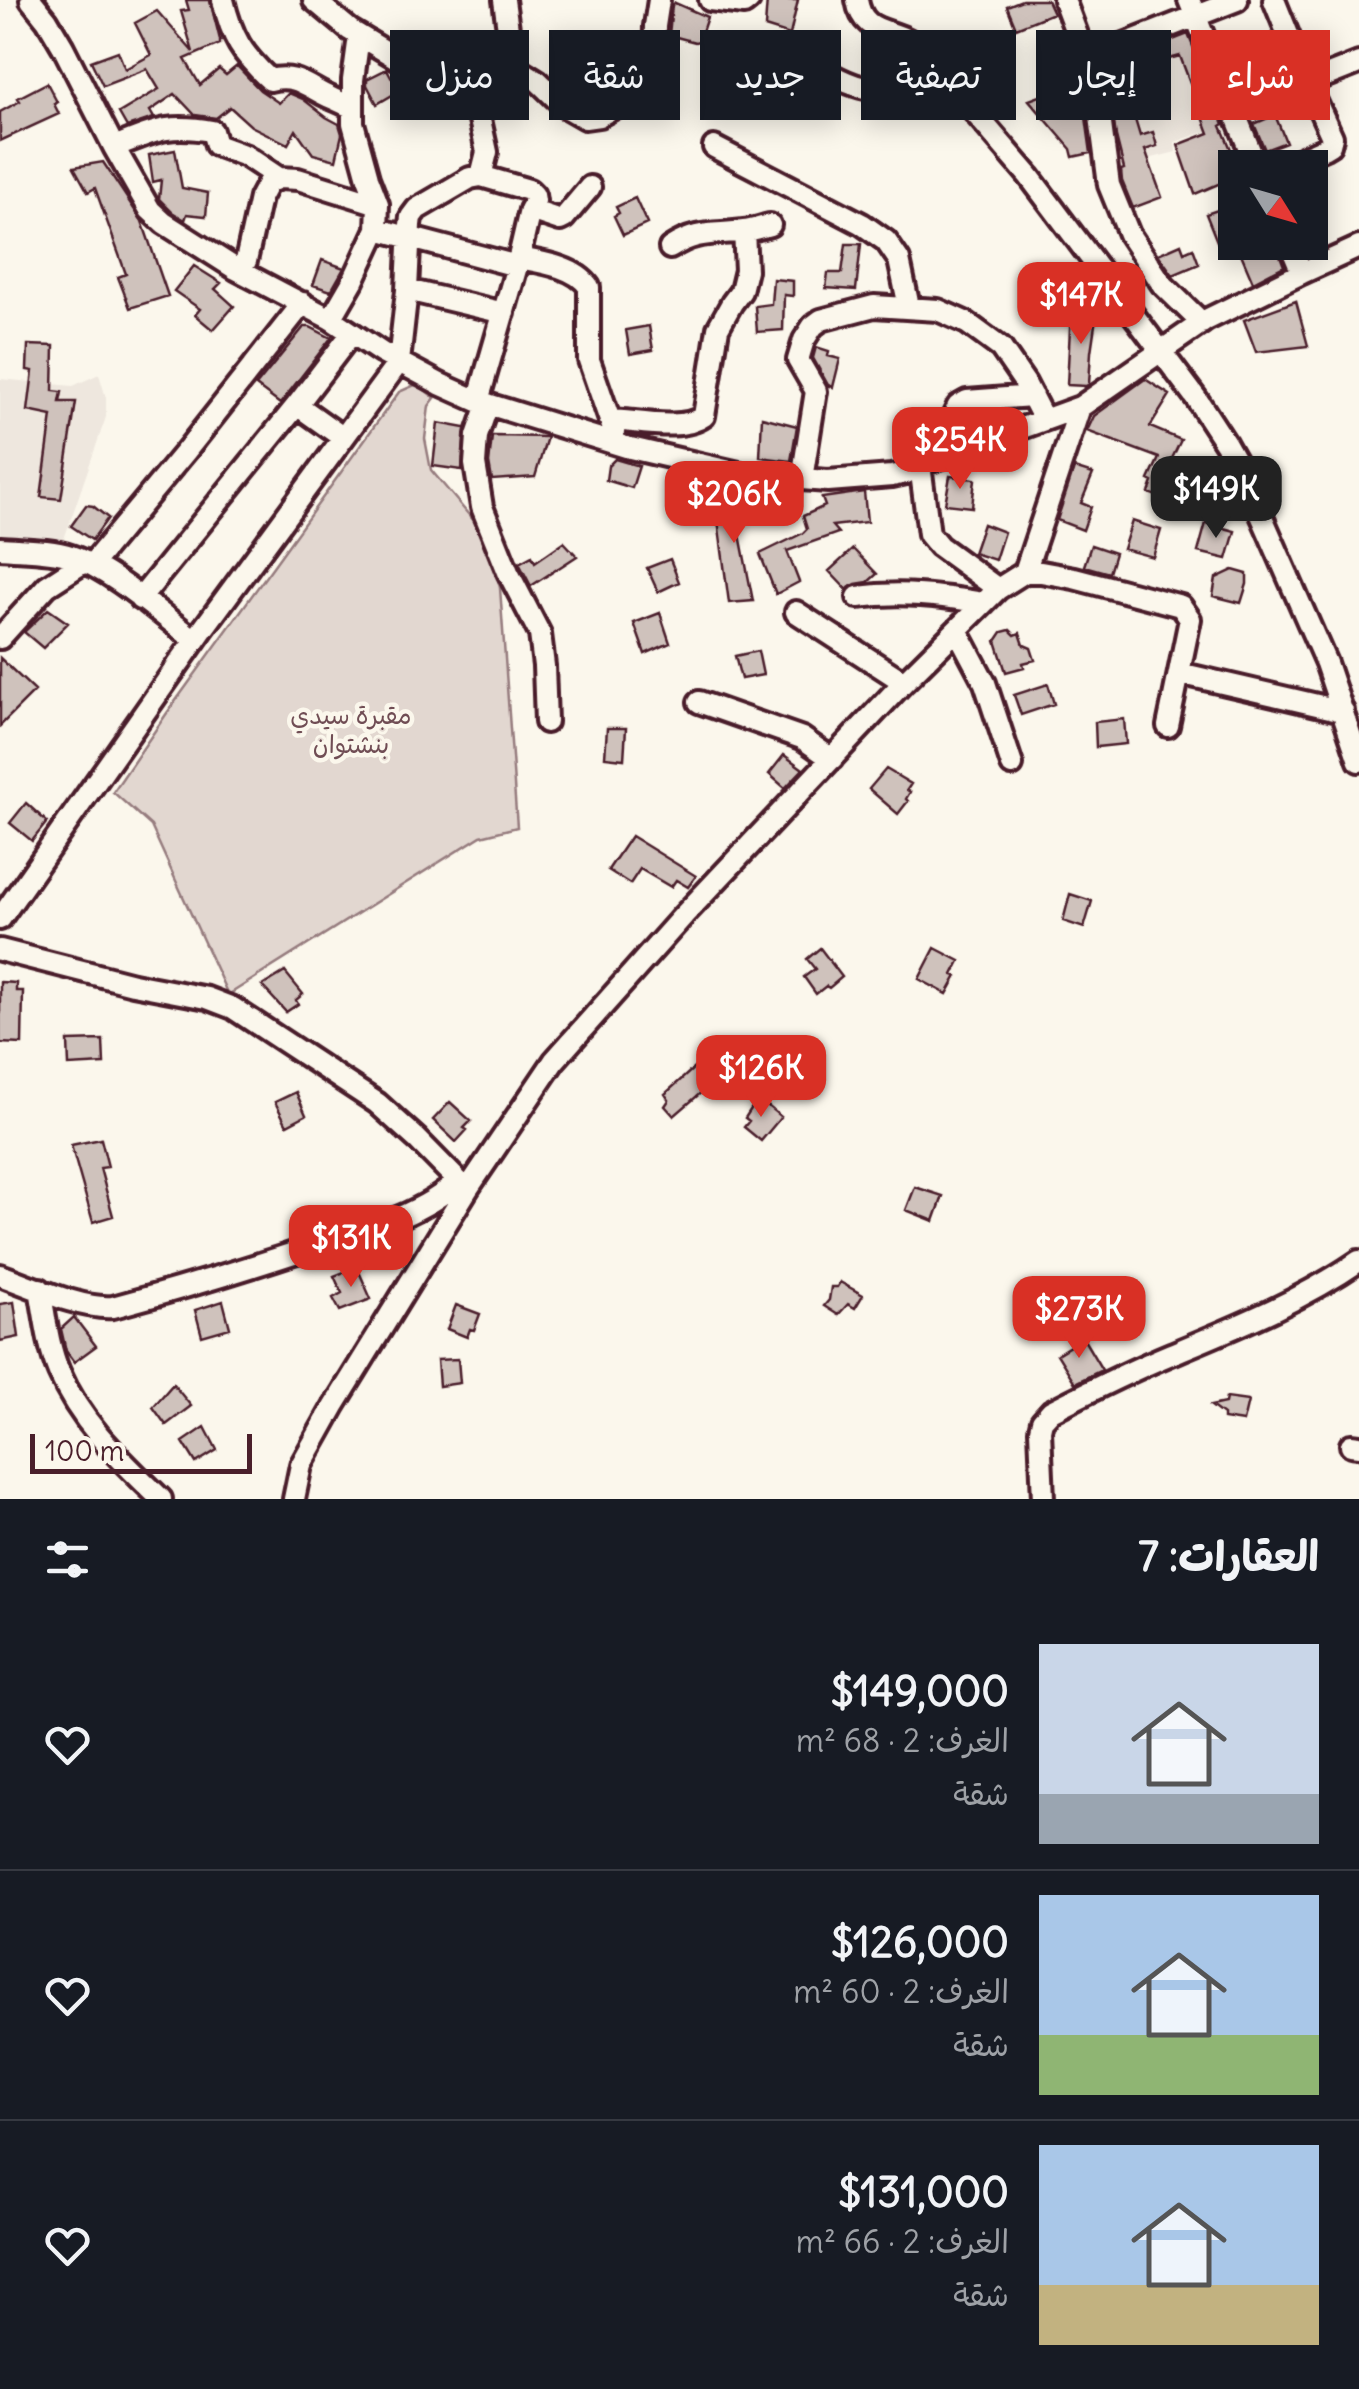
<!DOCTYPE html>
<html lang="ar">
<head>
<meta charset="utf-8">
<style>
  body { margin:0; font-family:Delius,"Playpen Sans Arabic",sans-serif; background:#242831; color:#f1f3f6; direction:rtl; height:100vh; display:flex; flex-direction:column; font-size:38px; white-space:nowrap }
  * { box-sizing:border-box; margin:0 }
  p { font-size:32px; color:#9ea1a6 }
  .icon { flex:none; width:55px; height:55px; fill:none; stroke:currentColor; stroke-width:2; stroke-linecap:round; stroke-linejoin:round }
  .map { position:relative; height:1499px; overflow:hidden; direction:ltr }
  .sheet { display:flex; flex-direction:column; background:#171b24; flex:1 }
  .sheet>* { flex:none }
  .top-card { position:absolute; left:30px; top:30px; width:1300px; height:90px; direction:rtl; display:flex; gap:20px }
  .needle { width:65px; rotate:127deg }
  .controls { position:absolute; left:1218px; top:150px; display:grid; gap:20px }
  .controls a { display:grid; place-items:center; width:110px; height:110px; border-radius:0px; background:#171b24; box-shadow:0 5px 25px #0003; font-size:50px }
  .scale { position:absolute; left:30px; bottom:25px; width:222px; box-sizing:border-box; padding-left:10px; border:5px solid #4a1f2b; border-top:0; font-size:28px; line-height:35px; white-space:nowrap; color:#4a1f2b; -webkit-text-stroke:8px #fbf7ec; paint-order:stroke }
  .price { position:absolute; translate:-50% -85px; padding:0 22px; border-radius:20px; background:#d93025; color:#fff; font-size:32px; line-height:65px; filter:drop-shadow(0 2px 5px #0008) }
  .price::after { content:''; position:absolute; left:50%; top:60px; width:30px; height:22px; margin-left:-15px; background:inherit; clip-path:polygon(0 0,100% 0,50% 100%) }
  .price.on { background:#222; color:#fff }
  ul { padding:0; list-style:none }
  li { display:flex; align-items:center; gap:30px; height:250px; padding:0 40px }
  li+li { border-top:2px solid #363941 }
  li span { display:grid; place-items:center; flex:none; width:280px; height:200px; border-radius:0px; color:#555 }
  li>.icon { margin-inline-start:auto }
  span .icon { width:120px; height:120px; fill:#fffc; stroke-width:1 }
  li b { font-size:42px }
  h2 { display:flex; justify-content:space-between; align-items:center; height:120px; padding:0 40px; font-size:42px }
  .pill { padding:0 35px; border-radius:0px; background:#171b24; box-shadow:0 5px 25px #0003; font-size:35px; line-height:90px }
  .pill.on { background:#d93025; color:#fff }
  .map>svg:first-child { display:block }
  .built { fill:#eee7de }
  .green { fill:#e2d7d0; stroke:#967b7e; stroke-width:2.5 }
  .building { fill:#cfc2bc; stroke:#4a1f2b; stroke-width:2.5 }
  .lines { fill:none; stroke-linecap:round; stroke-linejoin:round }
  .minor-casing { stroke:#4a1f2b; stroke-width:28 }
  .minor { stroke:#fbf7ec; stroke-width:20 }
  .labels { text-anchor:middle; stroke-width:9; stroke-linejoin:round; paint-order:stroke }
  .park-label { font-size:25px; fill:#704d54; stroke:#fbf7ec }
</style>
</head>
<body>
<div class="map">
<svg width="1359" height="1499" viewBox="0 0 1359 1499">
  <rect width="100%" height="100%" fill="#fbf7ec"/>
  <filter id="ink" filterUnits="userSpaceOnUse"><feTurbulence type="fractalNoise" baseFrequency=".01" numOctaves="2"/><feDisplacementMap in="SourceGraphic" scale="20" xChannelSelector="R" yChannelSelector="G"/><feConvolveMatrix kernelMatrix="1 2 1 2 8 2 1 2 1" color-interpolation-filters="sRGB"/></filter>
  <g filter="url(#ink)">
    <path class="built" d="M1191 32 1225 125 1175 142 1176 152 1124 165 1099 66Z
      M99 374 106 398V417L63 542 0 539V379L73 386Z"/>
    <path class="green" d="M417 384 435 398 429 406 425 439 431 470 490 540 500 588 517 827 481 836 228 995 151 826 113 792 167 713 399 392Z"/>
    <path class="building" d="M186 0H210L220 40V44L185 59 200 85 219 69 226 75 237 66 260 90 279 103 289 93 303 99 326 117 339 124 342 134 336 160 313 154 296 130 288 144 251 126 230 107 216 118 195 115 175 94 150 111 154 118 127 127 119 113 159 89 147 69 103 86 91 61 118 51 125 69 151 55 135 23 157 11 193 52 181 11 189 10Z
      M767 0H798L790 35 765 27Z
      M1022 0H1047L1053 13 1016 28 1007 6Z
      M675 3 707 17 699 41 695 42 669 35 672 5Z
      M1188 34 1224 124 1221 126 1239 168H1235V177L1195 194 1178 145 1209 133 1180 56 1158 62 1159 69 1124 83 1140 136 1153 132 1157 146 1145 150 1162 197 1133 208 1122 181 1121 170 1124 169 1116 137 1106 66Z
      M387 69 399 91 377 104 367 85V79Z
      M1081 81 1091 153 1073 157 1071 149 1029 100Z
      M47 83 57 102 54 104 59 114 0 141V112L20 101 18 98Z
      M1275 115 1286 142 1265 150 1254 124Z
      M175 150 182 188 208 193 206 216 187 214 185 220 172 212 159 199 161 180 153 182 149 155Z
      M103 162 142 221 168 296 130 308 118 277 126 274 95 188 88 192 74 167Z
      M635 198 647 224 623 235 614 216 619 213 616 207Z
      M1235 204V244L1220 249 1206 214Z
      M1236 242H1275L1284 266 1253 282Z
      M846 244H861L856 290 826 288 828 273H842Z
      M1181 244 1184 252 1193 248 1199 264 1173 275 1158 254Z
      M322 260 344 268 331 291 313 285Z
      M194 266 221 283 215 289 234 306 213 330 195 315 200 309 174 291Z
      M773 279 793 281V296L784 295 783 330 757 332 755 306 771 304Z
      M1296 301 1308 346 1256 352 1244 320Z
      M1071 309 1097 311 1091 352 1089 384 1086 386 1067 385Z
      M649 326 653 350 630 354 626 330Z
      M304 327H310L331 338 280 404 256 386Z
      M28 345 54 346 53 391 62 392 60 402H76L61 499 41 497 52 416 28 411 33 371 27 370Z
      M816 347 829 351 828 356 840 359 833 387 828 385 813 358Z
      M1145 379 1170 395 1150 427 1181 440 1163 477 1184 485 1178 504 1149 493 1153 482 1149 480 1159 458 1087 431 1094 416Z
      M762 417 797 426 791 461 760 457Z
      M438 423 465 428 462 470 433 466Z
      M492 436 547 437 535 477 492 480 489 463Z
      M615 459 639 466 632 488 606 480 608 466Z
      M1074 468 1093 474 1081 503 1091 507 1083 530 1057 520Z
      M950 476 975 479 972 507 945 504Z
      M864 492 867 522 832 526 838 533 787 551 799 582 776 594 760 554 803 533 807 529 803 516 825 506 822 498Z
      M750 495 751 514 737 519 753 601 729 603 715 498Z
      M86 505 93 506 108 518 92 540 71 526Z
      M1132 521 1161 530 1153 557 1123 549Z
      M1206 523 1235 531 1227 559 1198 552Z
      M983 524 1004 532 995 560 973 553Z
      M564 542 577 556 531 586 519 563 532 556 535 562Z
      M1091 545 1115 553 1109 573 1084 566Z
      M853 549 877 574 868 582 856 584 847 590 829 571Z
      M670 559 679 582 658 592 647 568Z
      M1233 570 1247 574V584L1241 603 1213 596 1216 578Z
      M48 609 68 623 43 648 24 632Z
      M660 613 670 643 645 654 634 623Z
      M1010 630 1015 635 1020 633 1024 645 1031 648 1035 660 1023 663 1024 667 1006 672 996 641 1002 632Z
      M758 651 763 675 741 679 735 656Z
      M0 658 35 691 0 726Z
      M1048 684 1054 704 1021 715 1014 695Z
      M1124 719 1126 744 1096 747 1095 722Z
      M607 728H626L624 759 605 757Z
      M784 755 803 769 785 788 769 774Z
      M886 769 911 784 907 790 910 792 906 799 908 801 898 814 869 789Z
      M26 803 47 822 32 841 10 823Z
      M631 836 696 876 688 887 676 880 671 887 640 869 630 884 608 870Z
      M1070 894 1092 901 1084 928 1063 921Z
      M820 948 842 977 829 988 826 986 816 994 804 977 815 969 807 959Z
      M935 948 960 961 953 975 957 976 947 994 919 979Z
      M285 972 303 994 296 1000 298 1004 286 1012 262 986Z
      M0 982 16 983V991H23L22 1044 0 1043Z
      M103 1040 104 1064 69 1066 68 1041Z
      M694 1068 710 1085 674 1116 665 1106 669 1100 665 1094Z
      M296 1092 306 1115 287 1125 275 1102Z
      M758 1098 781 1117 761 1141 744 1127 749 1121 745 1118Z
      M450 1102 471 1121 464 1128 467 1130 456 1142 433 1120Z
      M101 1139 108 1167 100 1168 113 1216 93 1222 71 1145Z
      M915 1187 943 1196 934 1221 906 1210Z
      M357 1267 371 1299 340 1311 333 1298 342 1293 334 1276Z
      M840 1282 863 1295 855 1308 848 1304 838 1315 824 1306 829 1300 831 1287H837Z
      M223 1301 230 1328 202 1336 195 1310Z
      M14 1302 19 1337 0 1341V1304Z
      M456 1305 480 1314 474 1330 470 1329 467 1337 447 1329Z
      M74 1317 96 1346 74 1362 66 1351 61 1329Z
      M1083 1338 1102 1370 1075 1383 1057 1354Z
      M458 1359 460 1383 439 1386 437 1360Z
      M173 1384 191 1406 166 1425 153 1407Z
      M1226 1398 1248 1401 1243 1422 1223 1419V1415L1211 1406 1225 1403Z
      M205 1427 217 1450 196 1463 183 1442Z"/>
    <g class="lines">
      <g class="minor-casing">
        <path id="minor" d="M31 0 47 20 63 47 114 147 150 210 164 223 236 269 331 319 382 353 440 384 478 401 626 447 747 475 828 481 892 476 906 473 920 465 1080 407 1206 320 1302 273 1359 247
          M223 0C232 38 242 54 270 80 293 74 304 84 323 94 333 99 343 103 353 108
          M314 0 350 30 423 74 440 81 474 89 480 94 482 103 479 115 487 152 481 176
          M504 0 508 29 504 60 538 81 564 106 585 118 599 116 646 90 654 73 655 26 659 0
          M710 0 744 4 749 0
          M857 0C862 32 885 28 908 40 915 44 921 52 927 57L1029 176 1196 398 1226 444 1244 476 1326 663 1359 761
          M1064 0 1086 59 1094 71 1109 185 1129 234 1162 284 1202 323
          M1189 0 1257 168
          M1274 0 1308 84 1332 137 1330 145 1325 148 1280 168
          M359 36 353 80V123L368 178 378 204
          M798 54C817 66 838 81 861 87 890 95 925 91 955 90
          M1086 59 1237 0
          M1235 112 1359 63
          M114 147C155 131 167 123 212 131L216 145 246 156 279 178
          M714 147 862 224 886 241 899 260 909 307
          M377 229 517 266
          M1289 242 1302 273
          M670 248C697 230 714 235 744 231 753 230 761 227 770 225
          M519 258C541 262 576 267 589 287V360L614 432
          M246 261 260 198 268 183 279 178 298 179 378 204 377 229 353 281 331 319
          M407 290 504 313
          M478 401 517 266 530 210
          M488 404 477 436 475 464 482 507 508 572 540 634 544 666 546 722
          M297 405 342 437
          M611 420C638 421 682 432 704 416L718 328 732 303 741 291 746 270 744 231
          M954 453 952 419 958 406 967 401 1032 396
          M920 465 929 534 939 546 998 589
          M802 479 816 391 798 360 804 340 813 326 821 320 874 306 938 310 967 323 1001 348 1025 383 1044 420
          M0 548C23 550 49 549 71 556 112 570 159 613 195 640
          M92 564 186 451 303 303
          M1025 572 1080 407
          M858 597C901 591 941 596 984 603
          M140 599 297 405 352 333
          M796 612 904 682
          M957 630 985 683 1012 765
          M0 638 47 586 84 562
          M1179 673 1343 711
          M699 702 802 738 832 759
          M0 919 203 629 399 362 407 290 410 225 411 217 417 209 470 178 481 176 529 190 534 195 535 201 530 210 560 220 564 218 590 187
          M0 950 133 984 207 998 233 1008 377 1103 417 1139 467 1190
          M0 1275C31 1286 82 1310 113 1307 180 1289 246 1269 312 1247 359 1232 422 1216 458 1181
          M40 1289C45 1316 48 1346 59 1372 81 1424 122 1461 161 1499
          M1351 1445 1359 1446
          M294 1499 301 1465 334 1406 467 1190 554 1061 684 915 904 682 998 589 1025 572H1041L1074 578 1181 606 1190 619 1168 726
          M1043 1499 1040 1430 1042 1421 1051 1411C1090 1391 1130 1371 1171 1354 1236 1327 1301 1301 1359 1261"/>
      </g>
      <use href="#minor" class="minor"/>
    </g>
  </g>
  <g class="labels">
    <g class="park-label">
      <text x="351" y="724">مقبرة سيدي<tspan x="351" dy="29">بنشتوان</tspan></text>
    </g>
  </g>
</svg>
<div class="controls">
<a><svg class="needle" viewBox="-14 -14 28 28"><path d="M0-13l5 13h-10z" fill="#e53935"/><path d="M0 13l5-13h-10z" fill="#9ea1a6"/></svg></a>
</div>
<div class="scale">100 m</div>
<b class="price" style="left:1081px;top:347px">$147K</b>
<b class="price" style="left:960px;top:492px">$254K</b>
<b class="price on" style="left:1216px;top:541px">$149K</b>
<b class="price" style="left:734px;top:546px">$206K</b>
<b class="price" style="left:761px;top:1120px">$126K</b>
<b class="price" style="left:351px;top:1290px">$131K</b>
<b class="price" style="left:1079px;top:1361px">$273K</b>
<div class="top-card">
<a class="pill on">شراء</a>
<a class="pill">إيجار</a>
<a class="pill">تصفية</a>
<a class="pill">جديد</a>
<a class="pill">شقة</a>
<a class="pill">منزل</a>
</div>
</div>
<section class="sheet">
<h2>العقارات: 7<svg class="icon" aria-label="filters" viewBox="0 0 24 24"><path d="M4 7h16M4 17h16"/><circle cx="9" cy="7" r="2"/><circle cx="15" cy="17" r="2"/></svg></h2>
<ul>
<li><span style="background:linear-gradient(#c9d6e8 75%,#9aa5b1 0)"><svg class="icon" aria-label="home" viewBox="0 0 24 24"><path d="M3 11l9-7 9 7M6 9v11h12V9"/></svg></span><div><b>$149,000</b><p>الغرف: 2 · 68 m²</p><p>شقة</p></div><svg class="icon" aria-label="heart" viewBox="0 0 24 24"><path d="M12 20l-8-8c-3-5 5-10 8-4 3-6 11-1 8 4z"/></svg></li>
<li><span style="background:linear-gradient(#a9c7e8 70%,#8fb573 0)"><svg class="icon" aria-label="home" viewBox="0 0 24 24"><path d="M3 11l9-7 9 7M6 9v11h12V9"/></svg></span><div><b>$126,000</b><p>الغرف: 2 · 60 m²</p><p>شقة</p></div><svg class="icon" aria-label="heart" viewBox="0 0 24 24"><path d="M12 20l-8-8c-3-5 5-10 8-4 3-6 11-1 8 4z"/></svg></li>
<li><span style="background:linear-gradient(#a9c7e8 70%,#c2b280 0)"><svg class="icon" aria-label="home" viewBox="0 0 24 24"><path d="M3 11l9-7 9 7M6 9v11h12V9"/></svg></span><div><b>$131,000</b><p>الغرف: 2 · 66 m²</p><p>شقة</p></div><svg class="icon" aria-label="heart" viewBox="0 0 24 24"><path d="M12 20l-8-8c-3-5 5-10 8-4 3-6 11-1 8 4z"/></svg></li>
</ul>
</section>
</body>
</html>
